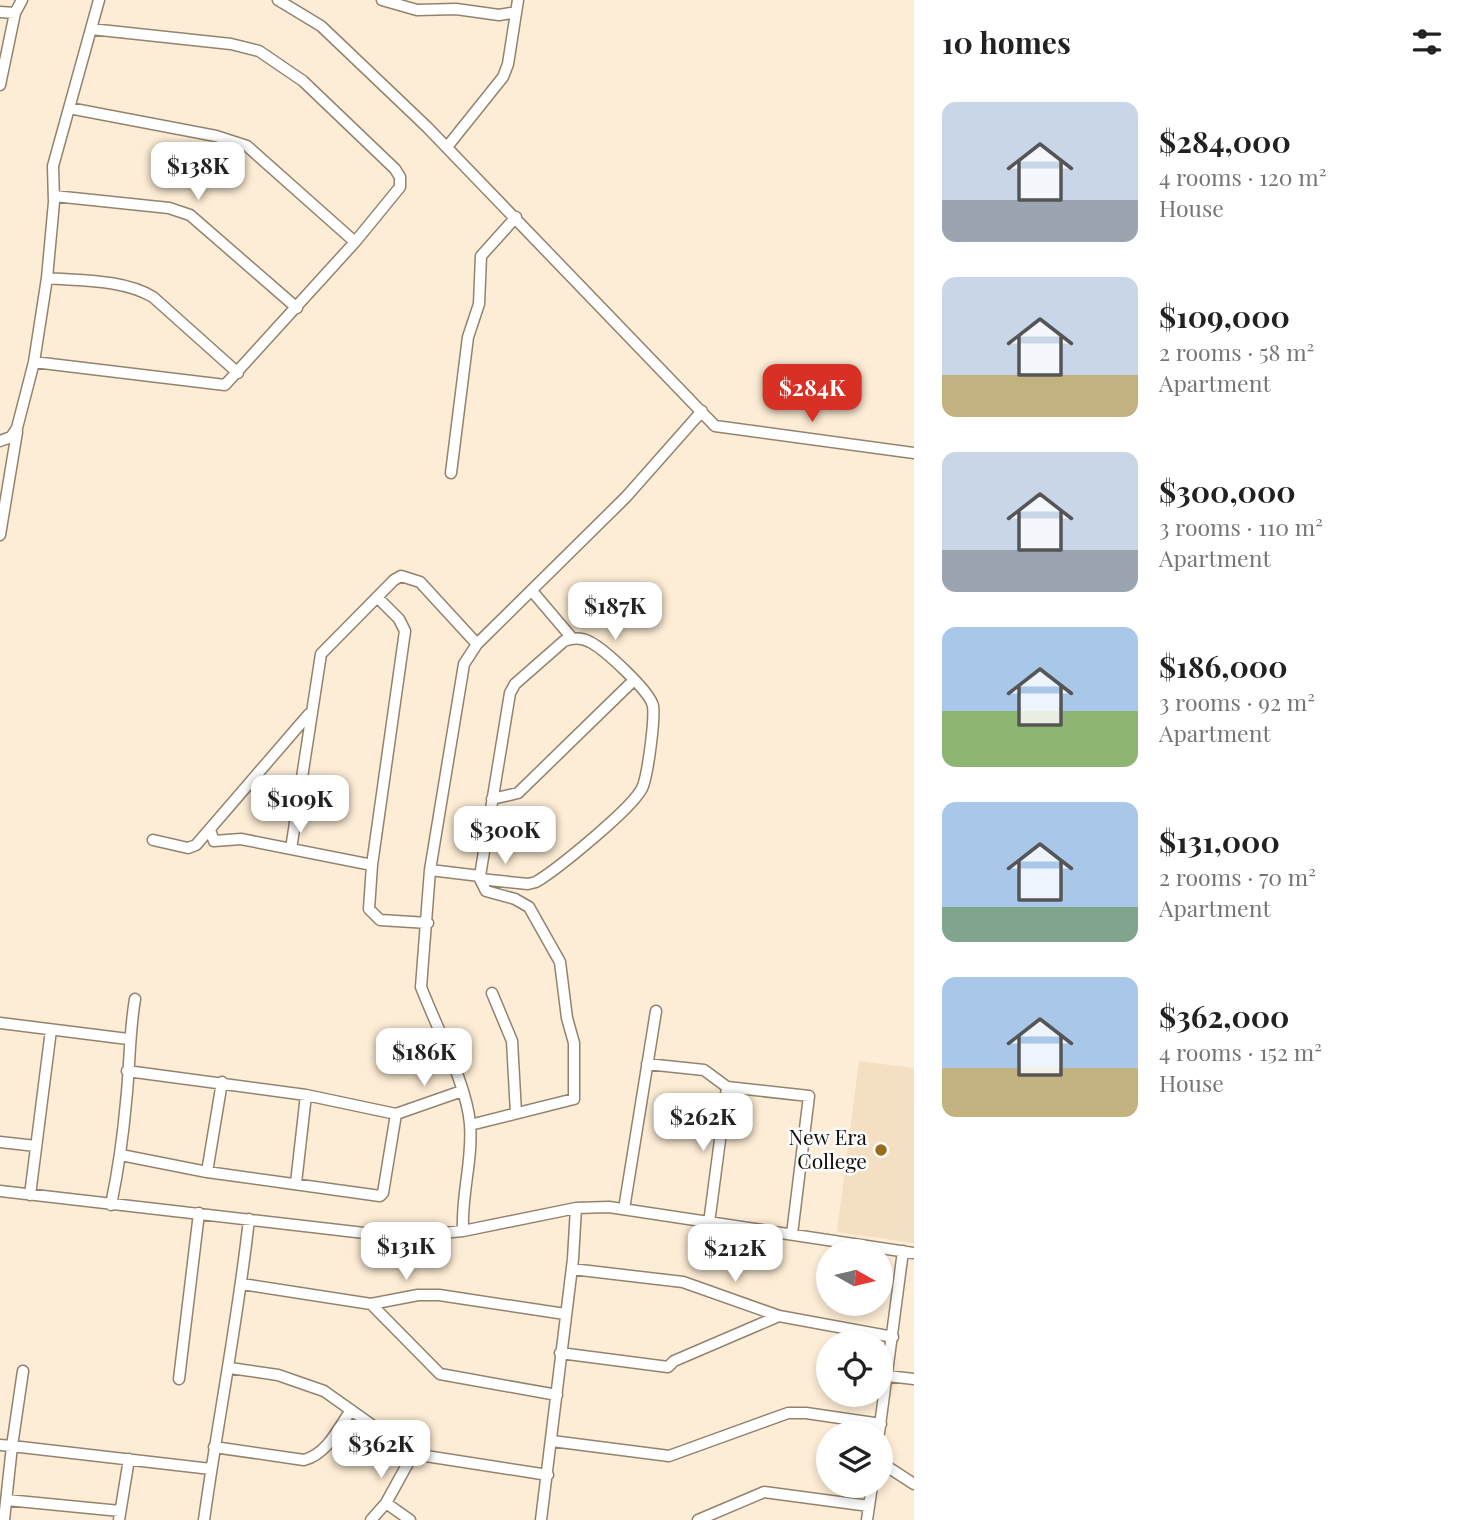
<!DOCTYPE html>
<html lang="en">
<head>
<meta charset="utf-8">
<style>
  body { margin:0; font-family:"Playfair Display",serif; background:#f6f6f6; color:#202124; height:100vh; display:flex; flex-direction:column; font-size:26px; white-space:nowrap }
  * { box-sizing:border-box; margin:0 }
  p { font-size:23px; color:#757577 }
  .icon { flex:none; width:38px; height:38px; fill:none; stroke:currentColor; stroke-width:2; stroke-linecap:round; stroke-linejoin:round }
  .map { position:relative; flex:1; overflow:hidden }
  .side { display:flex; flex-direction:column; background:#fff; width:560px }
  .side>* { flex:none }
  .needle { width:46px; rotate:98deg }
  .tools { position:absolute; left:816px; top:1239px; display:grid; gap:14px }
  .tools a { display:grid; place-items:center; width:77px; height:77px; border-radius:50%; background:#fff; box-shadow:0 4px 10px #0003; font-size:35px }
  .price { position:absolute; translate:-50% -60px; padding:0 16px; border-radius:14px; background:#fff; color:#222; font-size:23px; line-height:46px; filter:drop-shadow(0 2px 4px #0008) }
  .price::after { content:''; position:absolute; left:50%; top:42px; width:21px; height:16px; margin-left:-10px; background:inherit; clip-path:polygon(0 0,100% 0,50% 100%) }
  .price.current { background:#d93025; color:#fff }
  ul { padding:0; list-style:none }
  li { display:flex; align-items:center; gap:21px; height:175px; padding:0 28px }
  li span { display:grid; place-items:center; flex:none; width:196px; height:140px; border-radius:14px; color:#555 }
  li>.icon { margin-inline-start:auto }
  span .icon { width:84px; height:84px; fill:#fffc; stroke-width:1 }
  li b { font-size:30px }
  h2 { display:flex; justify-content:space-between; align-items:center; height:84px; padding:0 28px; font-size:30px }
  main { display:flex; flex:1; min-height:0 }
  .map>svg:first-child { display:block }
  .built { fill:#f4dfc2 }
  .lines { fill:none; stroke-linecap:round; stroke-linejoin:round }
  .minor-casing { stroke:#92836e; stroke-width:13 }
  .minor { stroke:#fff; stroke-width:10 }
  .poi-dot { fill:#996b1b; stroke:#fcfcfc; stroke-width:2.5 }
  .labels { text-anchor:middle; stroke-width:5; stroke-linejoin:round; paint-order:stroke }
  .poi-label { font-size:21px; fill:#110c05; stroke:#fcfcfc; text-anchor:end }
</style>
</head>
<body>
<main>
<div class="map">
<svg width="914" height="1520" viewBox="0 0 914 1520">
  <rect width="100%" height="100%" fill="#fdedd6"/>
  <path class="built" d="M859 1061 914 1068V1243L837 1232Z"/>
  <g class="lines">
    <g class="minor-casing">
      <path id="minor" d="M278 0 321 26 427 127 715 426 914 453
        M382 0 417 10 456 9 499 15 516 12
        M0 12 15 13 22 0
        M0 85 15 13
        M69 108 216 136 247 146 355 242
        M447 147 503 77 508 64 518 0
        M54 196 169 208 190 215 297 308
        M47 278C81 281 123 279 153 297L238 373
        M34 362 225 385 355 242 400 187V177L395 169 303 81 259 51 231 44 91 29
        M0 441 11 437 17 428 34 362 47 278 54 202 53 166 99 0
        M451 473 468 337 479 304 481 256 516 217
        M0 535 17 432
        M532 591 572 638
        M377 597 399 619 405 631 372 865 369 909 380 920 428 923
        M492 799 518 793 633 681
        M210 830 214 841 241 839 372 865
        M153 840 188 848 196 845 309 714
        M291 849 321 654 394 580 401 576 420 582 477 644
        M430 870 480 876V879L528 884 536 882C556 870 636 806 643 786 648 772 655 720 653 706 650 691 604 649 590 642 581 637 572 638 564 641L515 684 510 693 480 876
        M492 993 512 1041 516 1113
        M0 1023 128 1039
        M647 1064 704 1070 727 1087 809 1096 792 1234
        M127 1071 306 1095 396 1114 462 1091
        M470 1125 574 1099V1043L567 1018 560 962 529 907 515 899 486 891 480 879
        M0 1142 36 1146
        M121 1155 207 1172 380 1196 383 1193 396 1114
        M207 1172 222 1082
        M296 1183 306 1095
        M0 1191 399 1237 463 1231 576 1208 609 1207 914 1253
        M30 1195 51 1030
        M111 1205C118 1171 123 1137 126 1102 130 1067 129 1034 135 999
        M624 1209 656 1011
        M709 1223 727 1087
        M463 1231C461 1194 473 1161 470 1124 467 1085 436 1026 421 987L430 870 464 664 477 644 626 497 702 411
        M572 1269 683 1282 779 1316 893 1337
        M242 1284 371 1304 418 1295H439L565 1314
        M371 1304 440 1374 557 1395
        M560 1353 668 1367 674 1361 779 1316
        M230 1368 278 1375 324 1391 413 1454 548 1475
        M23 1371 12 1446 211 1469
        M888 1376 914 1379
        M179 1379 199 1213
        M879 1433 903 1251
        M552 1441 669 1456 788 1413H806L881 1424
        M0 1445 12 1446 4 1520
        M214 1447 304 1460C327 1454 338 1429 351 1410
        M880 1462 914 1484
        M7 1500 120 1511
        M386 1503 410 1520
        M119 1520 129 1459
        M204 1520C218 1419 238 1320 249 1219
        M371 1520 386 1503 413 1454
        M541 1520 573 1259 576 1208
        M698 1520 764 1492 869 1506
        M867 1520 872 1486"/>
    </g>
    <use href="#minor" class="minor"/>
  </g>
  <circle class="poi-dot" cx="881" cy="1150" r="7"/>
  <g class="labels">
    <g class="poi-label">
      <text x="867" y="1145">New Era<tspan x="867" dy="24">College</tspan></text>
    </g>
  </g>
</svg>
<div class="tools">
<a><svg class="needle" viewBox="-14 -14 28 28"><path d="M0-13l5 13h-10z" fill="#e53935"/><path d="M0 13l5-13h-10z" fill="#757577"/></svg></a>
<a><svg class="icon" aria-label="locate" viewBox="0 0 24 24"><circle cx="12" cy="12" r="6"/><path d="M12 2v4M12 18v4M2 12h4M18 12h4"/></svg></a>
<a><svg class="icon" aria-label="layers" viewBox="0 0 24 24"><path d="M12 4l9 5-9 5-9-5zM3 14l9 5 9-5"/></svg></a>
</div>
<b class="price" style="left:198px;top:202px">$138K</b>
<b class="price current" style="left:812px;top:424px">$284K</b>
<b class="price" style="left:615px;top:642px">$187K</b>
<b class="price" style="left:300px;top:835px">$109K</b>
<b class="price" style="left:505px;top:866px">$300K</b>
<b class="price" style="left:424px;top:1088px">$186K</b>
<b class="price" style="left:703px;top:1153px">$262K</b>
<b class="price" style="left:406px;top:1282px">$131K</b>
<b class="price" style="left:735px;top:1284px">$212K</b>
<b class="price" style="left:381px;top:1480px">$362K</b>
</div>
<section class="side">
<h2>10 homes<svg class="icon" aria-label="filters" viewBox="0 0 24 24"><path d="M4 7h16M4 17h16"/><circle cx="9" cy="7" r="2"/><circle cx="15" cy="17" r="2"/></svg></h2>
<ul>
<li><span style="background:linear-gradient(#c9d6e8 70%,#9aa5b1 0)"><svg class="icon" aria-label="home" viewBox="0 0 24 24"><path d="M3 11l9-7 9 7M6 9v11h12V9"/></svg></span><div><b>$284,000</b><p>4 rooms · 120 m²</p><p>House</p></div></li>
<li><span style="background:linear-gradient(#c9d6e8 70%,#c2b280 0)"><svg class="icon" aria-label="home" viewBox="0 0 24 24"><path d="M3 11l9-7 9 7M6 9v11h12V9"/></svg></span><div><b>$109,000</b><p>2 rooms · 58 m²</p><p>Apartment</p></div></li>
<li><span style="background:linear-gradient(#c9d6e8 70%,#9aa5b1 0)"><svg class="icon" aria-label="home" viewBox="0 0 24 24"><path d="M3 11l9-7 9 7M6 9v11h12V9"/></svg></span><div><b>$300,000</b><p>3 rooms · 110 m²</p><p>Apartment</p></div></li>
<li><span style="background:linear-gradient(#a9c7e8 60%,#8fb573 0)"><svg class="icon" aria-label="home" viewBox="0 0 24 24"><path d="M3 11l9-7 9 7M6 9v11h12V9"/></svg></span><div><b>$186,000</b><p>3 rooms · 92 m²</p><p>Apartment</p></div></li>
<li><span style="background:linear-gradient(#a9c7e8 75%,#7fa58c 0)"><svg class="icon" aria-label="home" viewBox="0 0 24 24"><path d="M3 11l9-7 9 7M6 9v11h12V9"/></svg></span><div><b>$131,000</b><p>2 rooms · 70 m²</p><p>Apartment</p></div></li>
<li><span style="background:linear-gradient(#a9c7e8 65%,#c2b280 0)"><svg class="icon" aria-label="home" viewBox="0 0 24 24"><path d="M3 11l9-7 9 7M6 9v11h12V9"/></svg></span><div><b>$362,000</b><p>4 rooms · 152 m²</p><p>House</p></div></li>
</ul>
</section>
</main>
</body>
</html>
